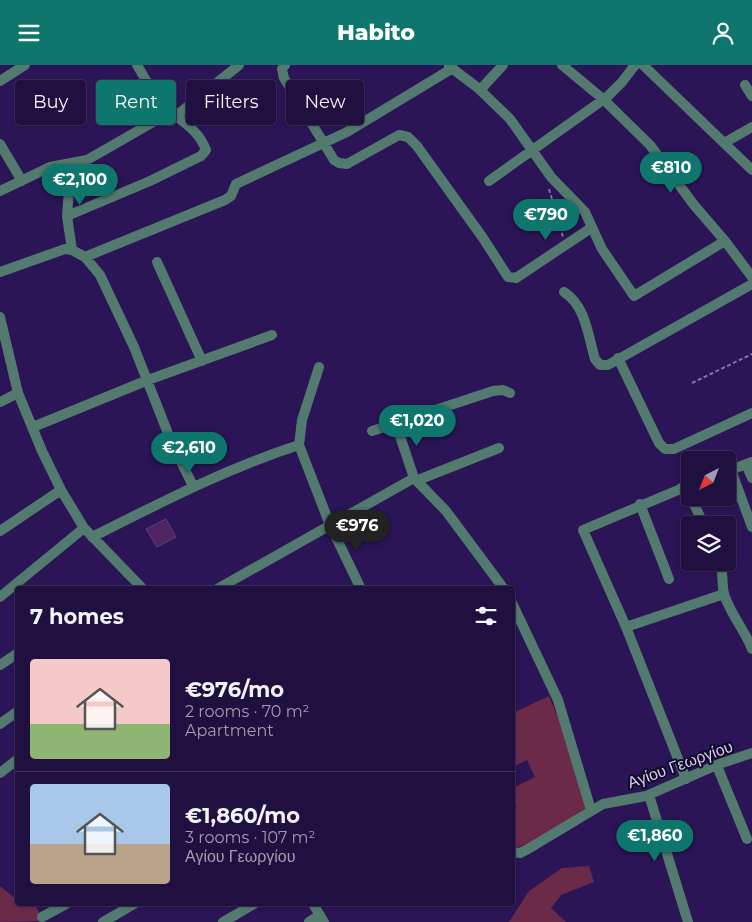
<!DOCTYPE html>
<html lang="en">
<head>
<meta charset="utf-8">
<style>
  body { margin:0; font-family:Montserrat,sans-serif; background:#2d1e4b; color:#f1f3f6; height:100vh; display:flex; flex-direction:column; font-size:19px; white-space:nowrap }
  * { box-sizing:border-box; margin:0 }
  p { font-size:16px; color:#a29db1 }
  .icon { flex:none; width:28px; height:28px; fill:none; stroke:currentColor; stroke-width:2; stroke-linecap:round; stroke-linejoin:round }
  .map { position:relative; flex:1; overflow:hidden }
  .side { position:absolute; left:15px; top:521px; width:500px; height:320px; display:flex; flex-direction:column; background:#201040; border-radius:5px; box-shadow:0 1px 4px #0004,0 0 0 1px #3d3059 }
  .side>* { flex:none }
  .hud { position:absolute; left:15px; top:15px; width:500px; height:45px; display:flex; gap:10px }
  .needle { width:32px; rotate:222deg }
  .controls { position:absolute; left:681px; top:386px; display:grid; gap:10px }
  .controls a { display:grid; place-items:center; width:55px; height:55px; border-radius:5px; background:#201040; box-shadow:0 1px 4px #0004,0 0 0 1px #3d3059; font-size:25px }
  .price { position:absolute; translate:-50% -42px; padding:0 11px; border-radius:18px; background:#0f766e; color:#fff; font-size:16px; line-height:32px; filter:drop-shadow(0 1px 2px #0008) }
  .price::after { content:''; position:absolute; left:50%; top:30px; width:15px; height:11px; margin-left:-8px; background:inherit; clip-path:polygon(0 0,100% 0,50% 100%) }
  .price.current { background:#222; color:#fff }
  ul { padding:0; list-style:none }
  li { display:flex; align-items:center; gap:15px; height:125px; padding:0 15px }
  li+li { border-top:1px solid #3d3059 }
  li span { display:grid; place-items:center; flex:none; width:140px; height:100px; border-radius:5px; color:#555 }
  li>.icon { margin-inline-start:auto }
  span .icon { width:60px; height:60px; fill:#fffc; stroke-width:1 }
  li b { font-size:21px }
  h2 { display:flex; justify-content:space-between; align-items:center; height:60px; padding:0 15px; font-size:21px }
  .chip { padding:0 18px; border-radius:5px; background:#201040; box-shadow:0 1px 4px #0004,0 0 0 1px #3d3059; font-size:18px; line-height:45px }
  .chip.current { background:#0f766e; color:#fff }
  header { display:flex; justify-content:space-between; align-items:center; height:65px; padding:0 15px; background:#0f766e; color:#fff; font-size:22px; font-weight:800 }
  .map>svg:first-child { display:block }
  .green { fill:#6c2a49 }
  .building { fill:#4e2562; stroke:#663c7b }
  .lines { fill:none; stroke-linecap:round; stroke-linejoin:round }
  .path { stroke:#8375a9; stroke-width:2; stroke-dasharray:4 2.5; stroke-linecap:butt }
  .minor { stroke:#527a6e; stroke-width:10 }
  .labels { text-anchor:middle; stroke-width:4; stroke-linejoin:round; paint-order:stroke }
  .street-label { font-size:16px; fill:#d6cff7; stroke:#110925 }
</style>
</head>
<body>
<header><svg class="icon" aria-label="menu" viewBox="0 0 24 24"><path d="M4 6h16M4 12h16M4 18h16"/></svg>Habito<svg class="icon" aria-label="person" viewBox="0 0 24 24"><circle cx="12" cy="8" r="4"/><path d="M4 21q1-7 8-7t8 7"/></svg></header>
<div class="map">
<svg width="752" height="857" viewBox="0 0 752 857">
  <rect width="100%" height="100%" fill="#2b1556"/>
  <path class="green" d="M549 631 560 657 586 743C568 754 532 783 513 782V744L517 742 513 732V723L535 712 527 695 513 702V648Z
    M589 801 594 817 561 830 551 843 566 857H509L529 826 562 803Z
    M0 821 17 835 18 839 36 842 44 856 0 857Z"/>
  <path class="building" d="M166 454 176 472 157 482 146 464Z"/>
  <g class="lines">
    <path class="path" d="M549 124 563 172
      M692 318 752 289"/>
    <path class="minor" d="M137 0 147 17
      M285 0 282 4 284 13 334 95 339 98 347 99 399 70 408 72 417 81 483 173 508 212 516 213 591 163
      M562 0 603 34 650 80 694 140 725 176 752 212
      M643 0 752 105
      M449 1 478 23 510 54 551 112 585 147 602 184 634 231 725 176
      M0 16 25 0
      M745 20 752 31
      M480 25 503 0
      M724 78 752 62
      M0 79 22 116
      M71 98 67 151 72 185
      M489 116 607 32 622 17 635 0
      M0 126 50 102 87 95 162 52 176 51 239 0
      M67 151 150 116 201 91 206 85C200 69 189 61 176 51
      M85 192 225 135 231 131 236 119 347 67 453 3
      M157 197 202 296
      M0 207 65 184 72 185 85 192 100 210 134 282 171 376 193 421
      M564 227C586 241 588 271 595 294L600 300H608L752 219
      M0 252 18 328 42 386 61 425 84 463 143 524
      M618 293 659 378 665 384H674L752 348
      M319 302 302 355 299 380 330 460 361 524
      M0 337 18 328
      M396 359 414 413
      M33 362 148 315 272 270
      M372 366 493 326 503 325 510 328
      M746 399 752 413
      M731 405 752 462
      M728 406 752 397
      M418 415 499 383
      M681 423 693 437 704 460
      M640 439 669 514
      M0 466 61 425
      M92 472C160 438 227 403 299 380
      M720 498C724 509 721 521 725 532 732 551 745 566 752 584
      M217 524 414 413 446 446 504 524
      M0 532 84 463
      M512 538 558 635 591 745
      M626 562 724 529
      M0 600 18 588
      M0 659 18 646
      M717 701 747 774
      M0 708 18 694
      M686 714 626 562 583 465 690 420
      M649 730 688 857
      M512 787 520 788 528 784 603 739 646 731 719 699 752 688
      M313 839 324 857
      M42 852 66 839
      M103 857 134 839
      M223 857 254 839
      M309 857 320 850"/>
  </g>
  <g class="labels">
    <g class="street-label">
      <text transform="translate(680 699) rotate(-20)" y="6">Αγίου Γεωργίου</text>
    </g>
  </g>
</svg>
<div class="controls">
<a><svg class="needle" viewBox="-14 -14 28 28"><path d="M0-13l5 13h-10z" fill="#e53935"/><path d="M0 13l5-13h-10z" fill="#a29db1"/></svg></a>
<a><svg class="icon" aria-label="layers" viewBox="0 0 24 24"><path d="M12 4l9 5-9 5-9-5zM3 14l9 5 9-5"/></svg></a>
</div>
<b class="price" style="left:671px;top:129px">€810</b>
<b class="price" style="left:80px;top:141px">€2,100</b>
<b class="price" style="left:546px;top:176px">€790</b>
<b class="price" style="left:417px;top:382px">€1,020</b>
<b class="price" style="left:189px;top:409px">€2,610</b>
<b class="price current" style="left:357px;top:487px">€976</b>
<b class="price" style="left:655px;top:797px">€1,860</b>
<div class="hud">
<a class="chip">Buy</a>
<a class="chip current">Rent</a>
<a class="chip">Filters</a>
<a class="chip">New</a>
</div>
<section class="side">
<h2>7 homes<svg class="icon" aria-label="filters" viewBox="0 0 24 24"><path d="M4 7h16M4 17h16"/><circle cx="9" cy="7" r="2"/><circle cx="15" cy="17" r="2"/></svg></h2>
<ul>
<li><span style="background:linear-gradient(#f6c9c9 65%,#8fb573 0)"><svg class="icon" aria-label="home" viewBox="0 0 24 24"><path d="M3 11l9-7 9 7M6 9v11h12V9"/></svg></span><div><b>€976/mo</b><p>2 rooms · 70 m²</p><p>Apartment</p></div></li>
<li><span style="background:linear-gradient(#a9c7e8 60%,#b9a48a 0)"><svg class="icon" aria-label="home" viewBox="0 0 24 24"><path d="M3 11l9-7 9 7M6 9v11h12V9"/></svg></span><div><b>€1,860/mo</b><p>3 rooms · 107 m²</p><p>Αγίου Γεωργίου</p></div></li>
</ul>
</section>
</div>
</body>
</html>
